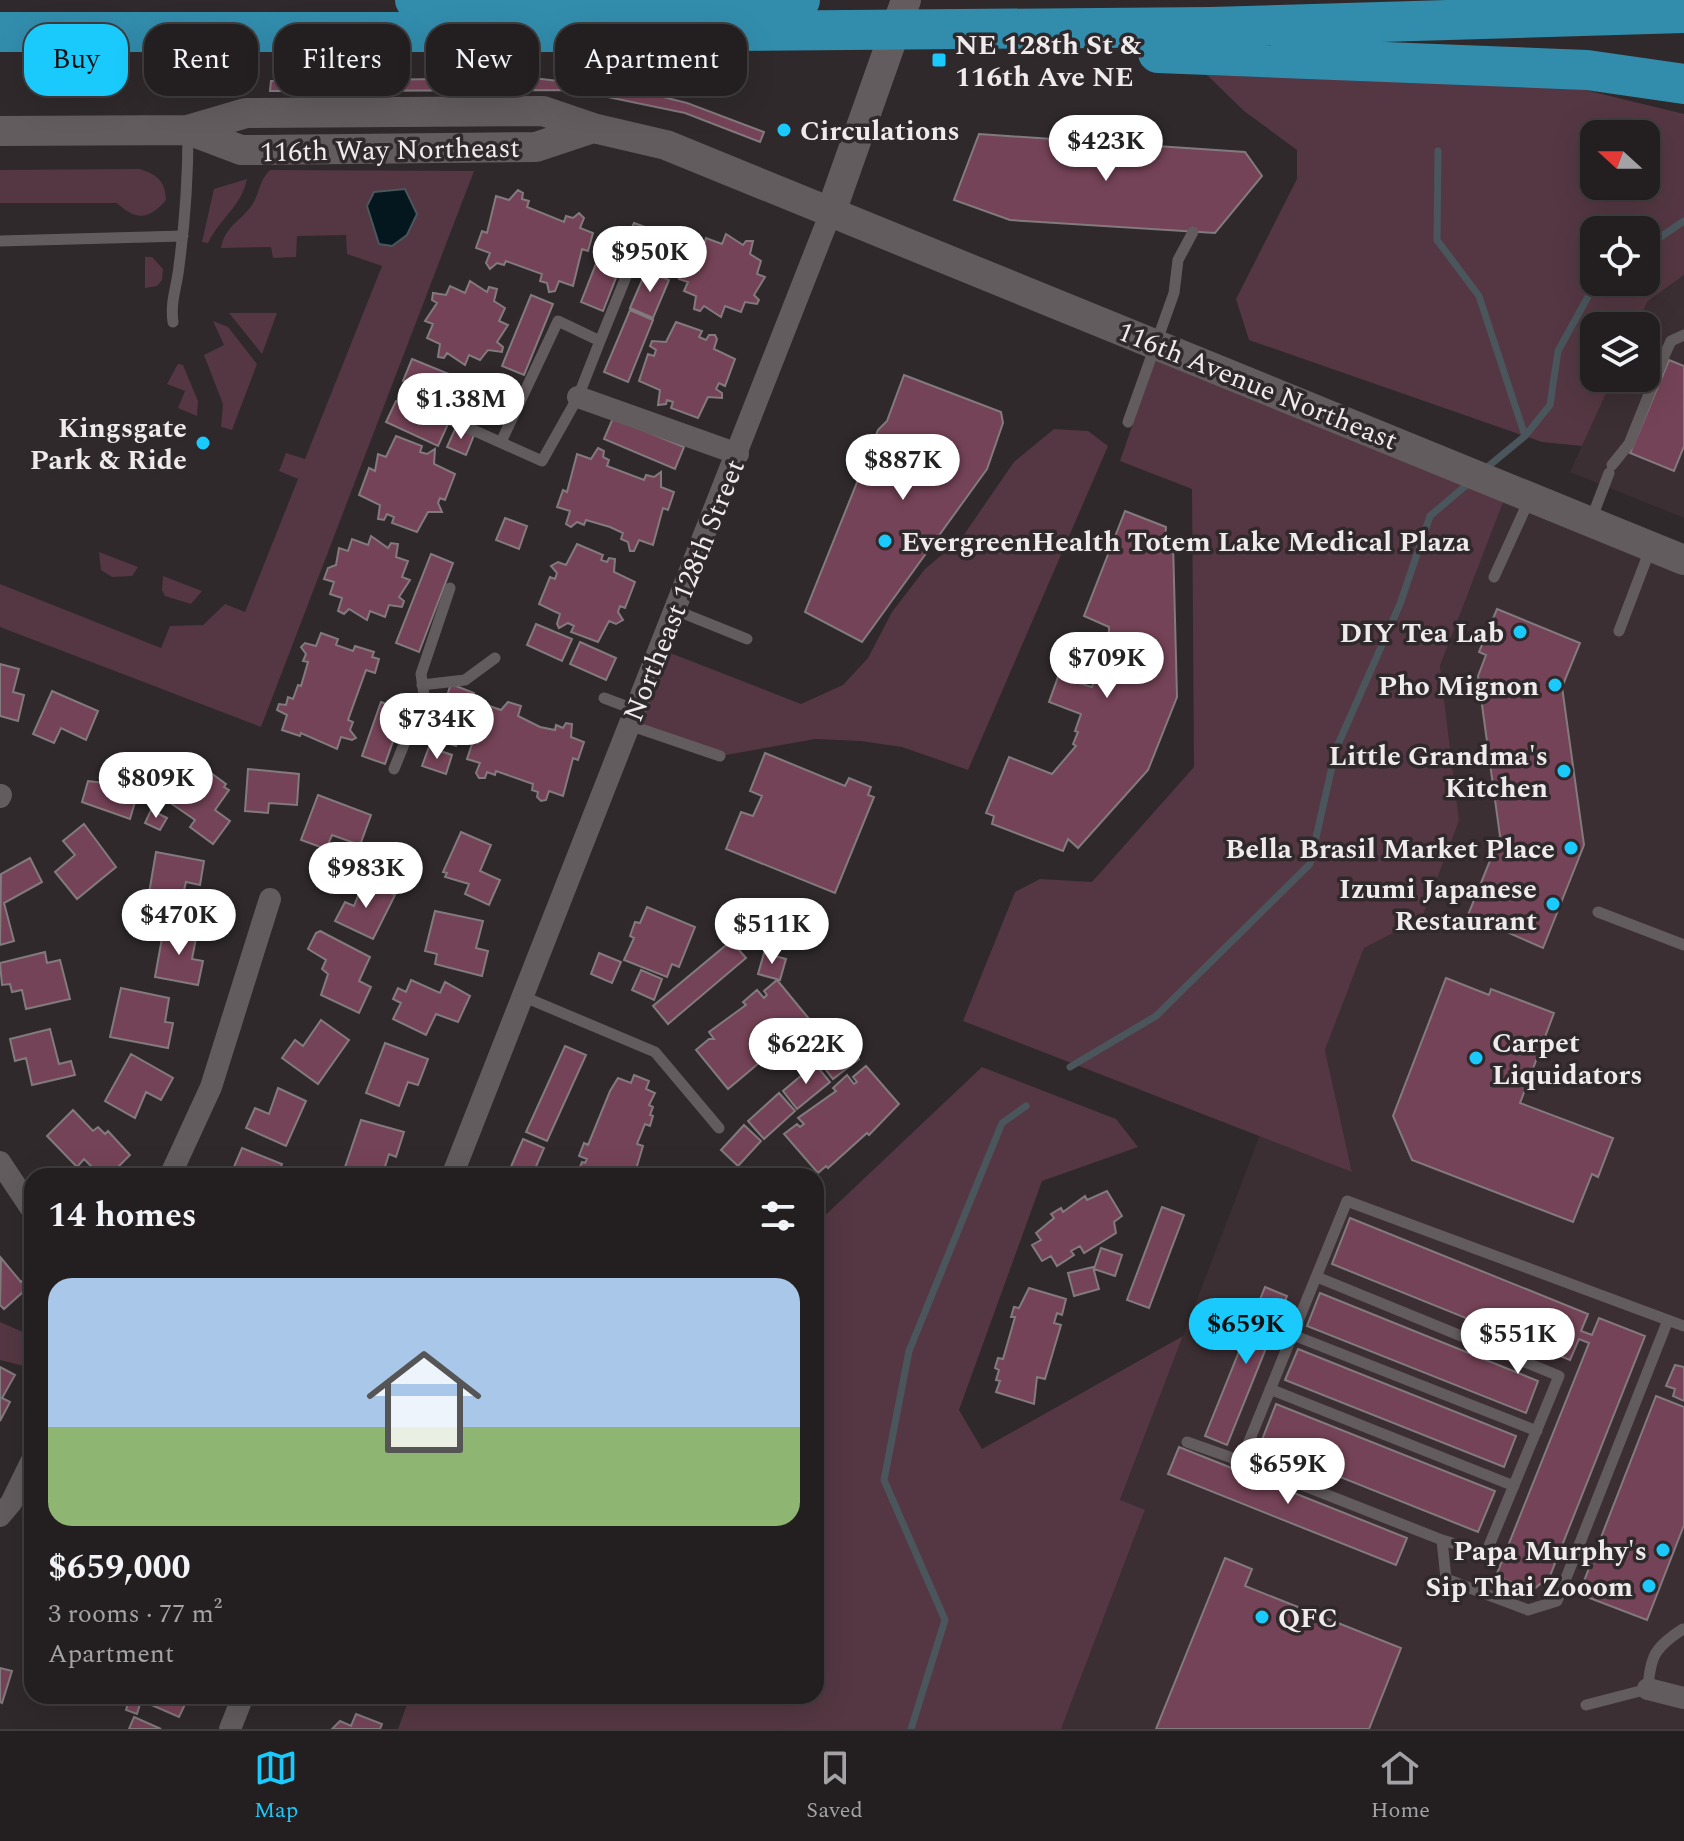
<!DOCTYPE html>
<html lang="en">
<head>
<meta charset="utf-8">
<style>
  body { margin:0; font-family:Spectral,serif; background:#2b2729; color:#f1f3f6; height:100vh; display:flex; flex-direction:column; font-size:30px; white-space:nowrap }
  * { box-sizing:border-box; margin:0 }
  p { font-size:26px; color:#a3a2a5 }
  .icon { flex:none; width:44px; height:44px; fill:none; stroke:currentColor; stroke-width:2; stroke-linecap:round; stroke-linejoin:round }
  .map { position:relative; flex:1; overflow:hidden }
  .sheet { position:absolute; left:24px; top:1168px; width:800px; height:536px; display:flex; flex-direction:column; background:#231f20; border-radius:24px; box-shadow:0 8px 32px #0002,0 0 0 2px #403d3e }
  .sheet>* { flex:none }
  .top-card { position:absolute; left:24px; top:24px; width:800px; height:72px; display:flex; gap:16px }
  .needle { width:52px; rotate:291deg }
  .tools { position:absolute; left:1580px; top:120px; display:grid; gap:16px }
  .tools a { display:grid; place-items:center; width:80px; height:80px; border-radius:16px; background:#231f20; box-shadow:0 8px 32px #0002,0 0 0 2px #403d3e; font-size:40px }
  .price { position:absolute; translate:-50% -68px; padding:0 18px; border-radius:28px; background:#fff; color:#222; font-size:26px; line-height:52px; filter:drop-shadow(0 2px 4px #0008) }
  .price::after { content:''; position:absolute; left:50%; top:48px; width:24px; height:18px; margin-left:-12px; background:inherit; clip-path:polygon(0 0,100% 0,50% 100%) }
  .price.current { background:#1acafc; color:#111 }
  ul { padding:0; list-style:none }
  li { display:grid; align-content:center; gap:16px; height:424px; padding:0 24px }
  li+li { border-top:2px solid #403d3e }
  li span { display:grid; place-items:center; height:248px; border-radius:24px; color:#555 }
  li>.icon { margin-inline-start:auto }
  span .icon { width:144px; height:144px; fill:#fffc; stroke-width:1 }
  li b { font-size:34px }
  h2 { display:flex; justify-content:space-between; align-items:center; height:96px; padding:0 24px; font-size:34px }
  .chip { padding:0 28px; border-radius:24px; background:#231f20; box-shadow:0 8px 32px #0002,0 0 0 2px #403d3e; font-size:28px; line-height:72px }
  .chip.current { background:#1acafc; color:#111 }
  .menu { display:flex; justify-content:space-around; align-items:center; height:112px; border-top:2px solid #403d3e; background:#231f20; font-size:22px; color:#a3a2a5 }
  .menu a { display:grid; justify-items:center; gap:4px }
  .menu .current { color:#1acafc }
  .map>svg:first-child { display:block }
  .built { fill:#3c2f33 }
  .green { fill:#543742; fill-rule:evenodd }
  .water { fill:#04171e; stroke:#4a565c; stroke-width:2 }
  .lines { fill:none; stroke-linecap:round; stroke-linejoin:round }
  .stream { stroke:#4a565c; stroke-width:7 }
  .building { fill:#754357; stroke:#827a7d; stroke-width:2 }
  .lane { stroke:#635c5e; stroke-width:11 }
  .street { stroke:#635c5e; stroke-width:22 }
  .secondary { stroke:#635c5e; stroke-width:30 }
  .highway { stroke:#328dad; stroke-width:40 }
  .poi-dot { fill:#1acafc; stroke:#2f292b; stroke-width:3 }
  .labels { text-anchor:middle; stroke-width:7; stroke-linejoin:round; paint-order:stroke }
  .poi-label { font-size:28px; font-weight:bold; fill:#efeaec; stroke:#2f292b; text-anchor:end }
  .street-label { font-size:28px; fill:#efeaec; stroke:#2f292b }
</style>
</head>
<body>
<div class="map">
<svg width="1684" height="1729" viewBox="0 0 1684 1729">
  <rect width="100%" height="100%" fill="#2f292b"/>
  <path class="built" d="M1684 275V518L1570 472 1613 378H1646V326H1636L1648 301Z
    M1509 487 1684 557V1729H1061L1145 1511 1120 1501 1260 1135 1352 1171 1325 1050 1364 948 1422 918 1459 821 1440 666Z"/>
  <path class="green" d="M1207 75 1573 87 1684 114V275L1648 301 1636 326H1594V378H1613L1582 446 1542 442 1249 340 1236 299 1297 179V150L1244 111ZM1594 134H1646V186H1594ZM1594 230H1646V282H1594Z
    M140 169C158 175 165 181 166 200 149 220 136 221 117 203H0V170Z
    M270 170 474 171 261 727 0 627V584L161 648 170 626 203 625 225 604 245 612 298 479 279 471 286 453 305 459 382 266 347 254 346 235 297 236 296 257 273 258 271 247 221 248C225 226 241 221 252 205 260 193 258 182 270 170Z
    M247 179C241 207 221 217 208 243L202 242 214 189Z
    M145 257H152L163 269 162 280 157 286 145 288Z
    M229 313H277L262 354Z
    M213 321 228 327 257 364 232 430 221 427 223 404 204 355 224 345Z
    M1160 345 1509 487 1440 666 1459 821 1422 918 1364 948 1325 1050 1352 1172 963 1021 1015 892 1040 879 1092 882 1194 767 1192 489 1120 461Z
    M178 364 183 365 198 401 197 416 178 408 185 391 167 384Z
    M1054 429 1088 431 1108 446 968 770 902 747 861 741 815 739 720 756 629 724 660 649 801 704 843 685 868 658 892 612 925 569 961 539 1014 462Z
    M99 552 138 567 132 576 112 577 101 570Z
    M163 576 202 591 191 604 165 596 162 590Z
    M982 1067 1116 1119 1138 1147 1042 1181 959 1410 982 1449 1183 1336 1120 1500 1145 1510 1061 1729H398L410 1696H816V1224Z
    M0 1322 32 1336V1368L0 1360Z"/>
  <path class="water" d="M405 189 417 214 407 235 392 246 379 244 367 206 374 192Z"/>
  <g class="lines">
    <path class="stream" d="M1438 151 1437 240 1479 296 1525 436
      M1646 247 1684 221
      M1485 469 1525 436 1550 405 1558 351 1596 282
      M1070 1067 1156 1016 1310 864 1336 749 1400 604 1430 516 1470 482
      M911 1729 945 1620 884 1480 909 1351 1002 1123 1026 1106"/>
  </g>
  <path class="building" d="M533 78 635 90 687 103 764 132 760 142 685 113 574 90 270 91 271 81Z
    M979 134 1245 152 1262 176 1215 233 1010 220 954 200Z
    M518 190 523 193 522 199 529 201 527 207 564 222 566 216 573 218 579 213 584 218 580 228 593 233 588 251 582 249 573 286 559 281 555 291 549 292 547 283 540 281 542 274 506 261 504 265 497 263 490 269 486 263 490 253 476 248 482 231 487 233 496 196 509 200Z
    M634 223 684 241 678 255 628 236Z
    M726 234 743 245 746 241H753L750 254 761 261 757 274 765 277 754 295 759 300 757 304 745 302 741 312 725 306 721 317 704 306 700 311 694 309 696 296 684 291 688 282 679 279 693 255 688 252 690 246 703 248 706 238 722 244Z
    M599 256 621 265 603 311 581 302Z
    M646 271 669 280 653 318 630 308Z
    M470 281 487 292 489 287 497 289 494 301 505 308 499 321 508 325 497 342 503 347 502 352 488 350 480 360 469 355 465 365 447 353 444 358 438 357 440 344 427 338 433 324 425 321 437 303 432 300 433 293 446 295 450 286 465 293Z
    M531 295 553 304 524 375 502 366Z
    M630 310 653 320 628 382 604 372Z
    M676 322 702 331 699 337 706 340 709 335H715L717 339 714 349 735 359 725 386 719 383 716 389 722 393V398L708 397 698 418 671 408 673 402 667 400 666 404 658 405 660 390 639 381 648 354 654 356 656 350 650 346 652 341 666 342Z
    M412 359 449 374 439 397 403 381Z
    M1669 360 1684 366V446L1674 471 1630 453Z
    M904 375 1001 412 1003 423 987 469 862 642 805 612 878 430 887 421Z
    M396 401 448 424 438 446 386 422Z
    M613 418 684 447 675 469 604 439Z
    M456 427 474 435 466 455 447 447Z
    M396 436 422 446 420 452 427 454 435 449 434 464 455 474 445 500 440 498 438 503 442 512H428L417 532 392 523 394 517 387 514 384 520 378 519 380 505 359 495 369 468 375 471 378 454 386 457Z
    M598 448 604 451 603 457 609 460 607 466 644 480 646 475 654 477 661 472V487L674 492 668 510 663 508 653 545 639 540 634 551H630L628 542 621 539 623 533 610 527 586 520 584 525 577 522 571 527 566 524 570 511 557 507 563 490 567 492 577 454 591 459Z
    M1125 511 1166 527 1165 539 1173 542 1177 697 1148 770 1078 848 1068 839 1063 851 992 824 994 816 986 813 1009 757 1052 774 1076 746 1073 744 1078 732 1075 731 1081 714 1049 702 1058 677 1092 687 1097 673 1101 674 1108 663 1109 627 1084 616Z
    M505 518 527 526 519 549 496 540Z
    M371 536 388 548 391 543 398 544 396 557 408 561 402 577 410 580 399 597 404 601 402 607 389 605 385 617 370 611 367 620 349 609 344 614 338 611 342 598 330 594 334 582 324 579 328 568 336 565 339 548 348 551 352 539 368 545Z
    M577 544 603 555 601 560 607 562 609 558 615 559 614 572 635 582 625 608 620 606 618 612 623 620 616 624 609 621 598 642 571 632 574 626 568 623 559 628 557 624 560 614 539 604 550 577 555 579 557 573 551 566 558 562 566 565Z
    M431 554 453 563 419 652 396 643Z
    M1497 609 1580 643 1562 687 1584 845 1543 948 1468 915 1500 836 1478 676 1486 655 1479 652Z
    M536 624 572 639 562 661 527 645Z
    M321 633 338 639 336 645 353 651 355 646 374 652 372 657 379 659 375 673 366 670 348 720 353 722 350 730 356 738 352 740 341 737 337 749 301 733 300 736 282 730 287 715 277 710 279 704 286 705 288 697 293 699 298 685 301 686 308 662 303 661 306 654 301 647 305 643 316 646Z
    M580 642 616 658 606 680 570 664Z
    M0 664 19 669 13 692 24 695 18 721 0 716Z
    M451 684 474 693 456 746 432 738Z
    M52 691 98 711 86 740 61 728 54 743 33 734Z
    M381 702 404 710 385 764 362 756Z
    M508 702 521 706 518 716 540 727 555 730 556 725 563 728 566 723 572 724 571 737 584 742 578 760 573 758 563 796 549 791 546 800 541 801 537 797 538 792 532 790 533 784 496 771 495 775 487 772 485 778H479L476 773 480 763 467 759 473 741 478 743 487 705 501 710Z
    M429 747 452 755 446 774 422 766Z
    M765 753 845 786 849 778 871 787 868 795 874 797 835 893 726 849 741 812 753 816 762 796 750 791Z
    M112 758 145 768 130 819 82 802 88 781 105 783Z
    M200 765 226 784 224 787 229 790 215 810 230 821 213 844 190 827 195 820 172 804Z
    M248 769 299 774 297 805 269 803 268 813 245 811Z
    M318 795 371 815 360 845 332 835 326 849 301 840Z
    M151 810 167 818 160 830 145 823Z
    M84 824 116 867 77 899 55 872 75 855 63 841Z
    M461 832 491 845 480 871 500 880 489 905 465 894 469 884 445 877 447 873 443 872Z
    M156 852 204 861 200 885 186 882 179 911 147 905Z
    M30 858 42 882 4 903 14 941 0 945 1 874Z
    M364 881 395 895 373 939 335 921 345 902 354 906Z
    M647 907 695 927 679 967 672 964 667 977 624 960 634 938 630 936 635 922 640 923Z
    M435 911 483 921 476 948 488 951 482 976 435 964 437 954 425 951Z
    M164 927 197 933 192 959 203 961 198 985 155 977Z
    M320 931 370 957 359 981 371 987 359 1013 321 995 328 974 322 969 326 960 308 949 316 933Z
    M731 941 746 958 668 1024 653 1006Z
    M45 952 47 963 60 960 70 999 26 1009 22 990 12 992 10 984 2 985 0 963Z
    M599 953 621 962 612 983 591 974Z
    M764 953 786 959 780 980 758 974Z
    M641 970 662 979 654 1000 632 990Z
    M1446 978 1489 995 1491 989 1554 1013 1520 1103 1613 1138 1598 1177 1592 1174 1573 1222 1412 1160 1393 1116Z
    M411 980 440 993 445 982 470 996 458 1022 436 1014 426 1035 393 1019 401 1003 393 999 398 988 406 992Z
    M777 980 810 1020 728 1089 696 1050 709 1039H714L709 1032 746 1005 743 1002 757 990 764 998 767 995 764 991Z
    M121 988 169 998 165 1022 173 1023 168 1048 110 1037Z
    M321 1020 349 1040 318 1084 282 1058 295 1040 303 1046Z
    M50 1029 59 1064 71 1061 75 1075 32 1085 26 1058 15 1061 10 1039Z
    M845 1041 859 1059 833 1079 819 1061Z
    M385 1043 428 1059 418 1085 408 1082 399 1106 366 1093Z
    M565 1046 586 1055 547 1141 526 1132Z
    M131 1054 173 1078 161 1100 146 1092 135 1118 105 1101Z
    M815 1064 830 1082 797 1109 783 1091Z
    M866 1066 899 1104 869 1135 867 1133 828 1168 826 1166 818 1173 784 1134 797 1124 800 1127 804 1124 798 1118 836 1091 833 1088 847 1075 854 1084 857 1082 853 1077Z
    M634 1075 649 1081 646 1089 655 1093 649 1105 653 1107 650 1115 653 1116 650 1126 645 1124 637 1144 643 1146 634 1176H576L582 1162 585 1163 587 1159 579 1156 584 1143 588 1145 610 1091 618 1078 631 1083Z
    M278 1088 306 1101 286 1146 246 1128 255 1108 269 1114Z
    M779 1093 795 1111 764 1139 748 1121Z
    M73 1110 93 1131 98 1127 105 1134 108 1131 130 1155 109 1176H101L84 1159 77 1167 47 1136Z
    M361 1120 404 1132 396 1157 389 1154 382 1176 345 1167Z
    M744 1125 761 1141 738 1166 721 1150Z
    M523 1139 544 1148 532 1176 510 1169Z
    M242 1148 282 1164 277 1176H245L233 1169Z
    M1107 1191 1122 1216 1114 1222 1116 1233 1084 1253 1080 1246 1071 1251 1074 1255 1057 1266 1051 1256 1042 1261 1032 1245 1041 1240 1036 1233 1054 1218 1051 1214 1061 1208 1063 1212 1085 1196 1087 1200Z
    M1162 1207 1184 1215 1149 1308 1127 1300Z
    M1350 1218 1588 1314 1581 1331 1592 1335 1599 1318 1645 1336 1546 1586 1540 1584 1532 1591 1496 1576 1589 1343 1579 1339 1570 1360 1332 1264Z
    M1101 1248 1122 1255 1115 1276 1094 1269Z
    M1 1258 21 1282 32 1273V1302L23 1292 4 1309 0 1305Z
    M1093 1267 1099 1289 1074 1296 1068 1273Z
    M1265 1287 1287 1296 1227 1445 1205 1436Z
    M1029 1288 1066 1299 1062 1315 1057 1313 1054 1323 1061 1325 1045 1379 1037 1377 1034 1404 996 1392 1000 1381 996 1380 999 1370 995 1368 998 1358 1003 1359 1015 1317H1011L1014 1307 1019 1308Z
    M1320 1293 1538 1381 1526 1413 1307 1326Z
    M1298 1349 1516 1436 1504 1467 1285 1380Z
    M1675 1365 1684 1367V1401L1673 1396 1675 1389 1666 1386Z
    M0 1367 15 1375 2 1398 10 1402 0 1421Z
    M1656 1396 1684 1407V1525L1647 1620 1579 1594Z
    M1276 1404 1495 1491 1478 1532 1260 1445Z
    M1179 1447 1407 1538 1396 1565 1168 1474Z
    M1225 1558 1252 1569 1245 1586 1401 1648 1369 1729H1156Z
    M0 1668 12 1671 2 1703 0 1702Z
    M131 1696H189L179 1717Z
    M129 1700 140 1704 137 1714 126 1710Z
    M356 1714 382 1724 380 1729H332L340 1721 351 1726Z
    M134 1717 161 1729H129Z"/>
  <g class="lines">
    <path class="lane" d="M0 241 183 236
      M173 322C170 301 177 287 179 266 185 222 188 177 188 132
      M600 341 636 252
      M404 399 542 461 578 397 600 341 558 321 501 442
      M1128 422 1174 293 1178 260 1193 232
      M1612 465 1629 444 1665 354 1671 341 1684 335
      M1591 520 1609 473
      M1494 577 1530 498
      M675 610 747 639
      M1619 631 1651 547
      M422 685 465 680 495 658
      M604 698 636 710
      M629 725 720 756
      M394 769 424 695 421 674 450 588
      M1598 912 1684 945
      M522 996 655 1052 719 1128
      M1317 1277 1559 1376 1486 1553 1442 1540
      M1293 1335 1537 1431
      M1270 1389 1514 1486
      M1187 1442 1241 1461 1347 1201 1684 1326
      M1241 1461 1442 1540 1446 1579 1528 1610 1557 1601 1668 1320
      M1586 1705 1648 1689C1650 1656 1655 1647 1683 1629"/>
    <path class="street" d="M578 397 738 454
      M0 797 1 795
      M0 1162 32 1210
      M170 1176 211 1087 270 899
      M452 1176 831 212
      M0 1516 11 1503 32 1460
      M1648 1689 1684 1698
      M230 1729 243 1696"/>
    <path class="secondary" d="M188 130 241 150H257L536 147 593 128
      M0 131 188 130 246 113 543 111 593 128 666 145 1684 560
      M831 212 906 0"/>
    <path class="highway" d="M415 0 652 4 800 0
      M0 32H612L1211 27 1684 13
      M1158 53 1587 70 1684 84"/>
  </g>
  <g class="poi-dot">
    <rect x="931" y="52" width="16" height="16" rx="4"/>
    <circle cx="784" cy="130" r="8"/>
    <circle cx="203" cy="443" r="8"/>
    <circle cx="885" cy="541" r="8"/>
    <circle cx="1520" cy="632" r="8"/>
    <circle cx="1555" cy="685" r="8"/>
    <circle cx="1564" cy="771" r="8"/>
    <circle cx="1571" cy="848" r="8"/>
    <circle cx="1553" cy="904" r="8"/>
    <circle cx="1476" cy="1058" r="8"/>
    <circle cx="1663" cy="1550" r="8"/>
    <circle cx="1649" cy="1586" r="8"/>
    <circle cx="1262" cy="1617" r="8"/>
  </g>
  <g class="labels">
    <g class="poi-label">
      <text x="955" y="54" text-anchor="start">NE 128th St &amp;<tspan x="955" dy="32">116th Ave NE</tspan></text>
      <text x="800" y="140" text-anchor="start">Circulations</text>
      <text x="187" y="437">Kingsgate<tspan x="187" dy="32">Park &amp; Ride</tspan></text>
      <text x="901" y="551" text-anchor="start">EvergreenHealth Totem Lake Medical Plaza</text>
      <text x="1504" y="642">DIY Tea Lab</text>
      <text x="1539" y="695">Pho Mignon</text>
      <text x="1548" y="765">Little Grandma's<tspan x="1548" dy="32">Kitchen</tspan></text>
      <text x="1555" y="858">Bella Brasil Market Place</text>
      <text x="1537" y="898">Izumi Japanese<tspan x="1537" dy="32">Restaurant</tspan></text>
      <text x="1492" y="1052" text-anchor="start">Carpet<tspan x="1492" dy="32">Liquidators</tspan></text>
      <text x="1647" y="1560">Papa Murphy's</text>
      <text x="1633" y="1596">Sip Thai Zooom</text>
      <text x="1278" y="1627" text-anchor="start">QFC</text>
    </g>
    <g class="street-label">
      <text transform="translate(390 149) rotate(-1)" y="10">116th Way Northeast</text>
      <text transform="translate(1258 385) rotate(22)" y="10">116th Avenue Northeast</text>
      <text transform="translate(683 590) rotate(-68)" y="10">Northeast 128th Street</text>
    </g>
  </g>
</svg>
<div class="tools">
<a><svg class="needle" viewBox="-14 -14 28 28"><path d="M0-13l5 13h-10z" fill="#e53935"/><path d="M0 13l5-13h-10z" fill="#a3a2a5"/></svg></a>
<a><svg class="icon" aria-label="locate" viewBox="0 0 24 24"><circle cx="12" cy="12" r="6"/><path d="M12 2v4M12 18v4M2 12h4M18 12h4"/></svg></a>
<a><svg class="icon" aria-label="layers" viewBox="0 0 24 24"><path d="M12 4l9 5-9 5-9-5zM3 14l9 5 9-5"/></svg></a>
</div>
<b class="price" style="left:1106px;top:183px">$423K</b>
<b class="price" style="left:650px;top:294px">$950K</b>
<b class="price" style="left:461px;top:441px">$1.38M</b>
<b class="price" style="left:903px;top:502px">$887K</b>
<b class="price" style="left:1107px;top:700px">$709K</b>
<b class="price" style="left:437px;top:761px">$734K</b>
<b class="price" style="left:156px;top:820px">$809K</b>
<b class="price" style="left:366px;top:910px">$983K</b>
<b class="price" style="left:179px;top:957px">$470K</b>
<b class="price" style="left:772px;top:966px">$511K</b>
<b class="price" style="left:806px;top:1086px">$622K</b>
<b class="price current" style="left:1246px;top:1366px">$659K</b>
<b class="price" style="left:1518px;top:1376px">$551K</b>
<b class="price" style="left:1288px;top:1506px">$659K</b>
<div class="top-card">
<a class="chip current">Buy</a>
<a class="chip">Rent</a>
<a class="chip">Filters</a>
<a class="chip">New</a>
<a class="chip">Apartment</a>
</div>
<section class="sheet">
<h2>14 homes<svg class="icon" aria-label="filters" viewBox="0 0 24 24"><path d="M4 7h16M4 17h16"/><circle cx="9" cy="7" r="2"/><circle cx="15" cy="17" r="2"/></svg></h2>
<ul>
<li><span style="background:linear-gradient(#a9c7e8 60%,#8fb573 0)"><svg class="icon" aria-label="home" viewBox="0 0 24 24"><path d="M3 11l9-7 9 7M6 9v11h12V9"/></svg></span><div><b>$659,000</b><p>3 rooms · 77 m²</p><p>Apartment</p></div></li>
</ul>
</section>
</div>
<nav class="menu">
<a class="current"><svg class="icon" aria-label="map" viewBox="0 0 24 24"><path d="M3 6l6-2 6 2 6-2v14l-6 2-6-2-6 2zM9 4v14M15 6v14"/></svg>Map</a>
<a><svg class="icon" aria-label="saved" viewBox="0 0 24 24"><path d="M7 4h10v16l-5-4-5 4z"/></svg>Saved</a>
<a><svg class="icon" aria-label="home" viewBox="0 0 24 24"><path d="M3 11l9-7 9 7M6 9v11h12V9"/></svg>Home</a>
</nav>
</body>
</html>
